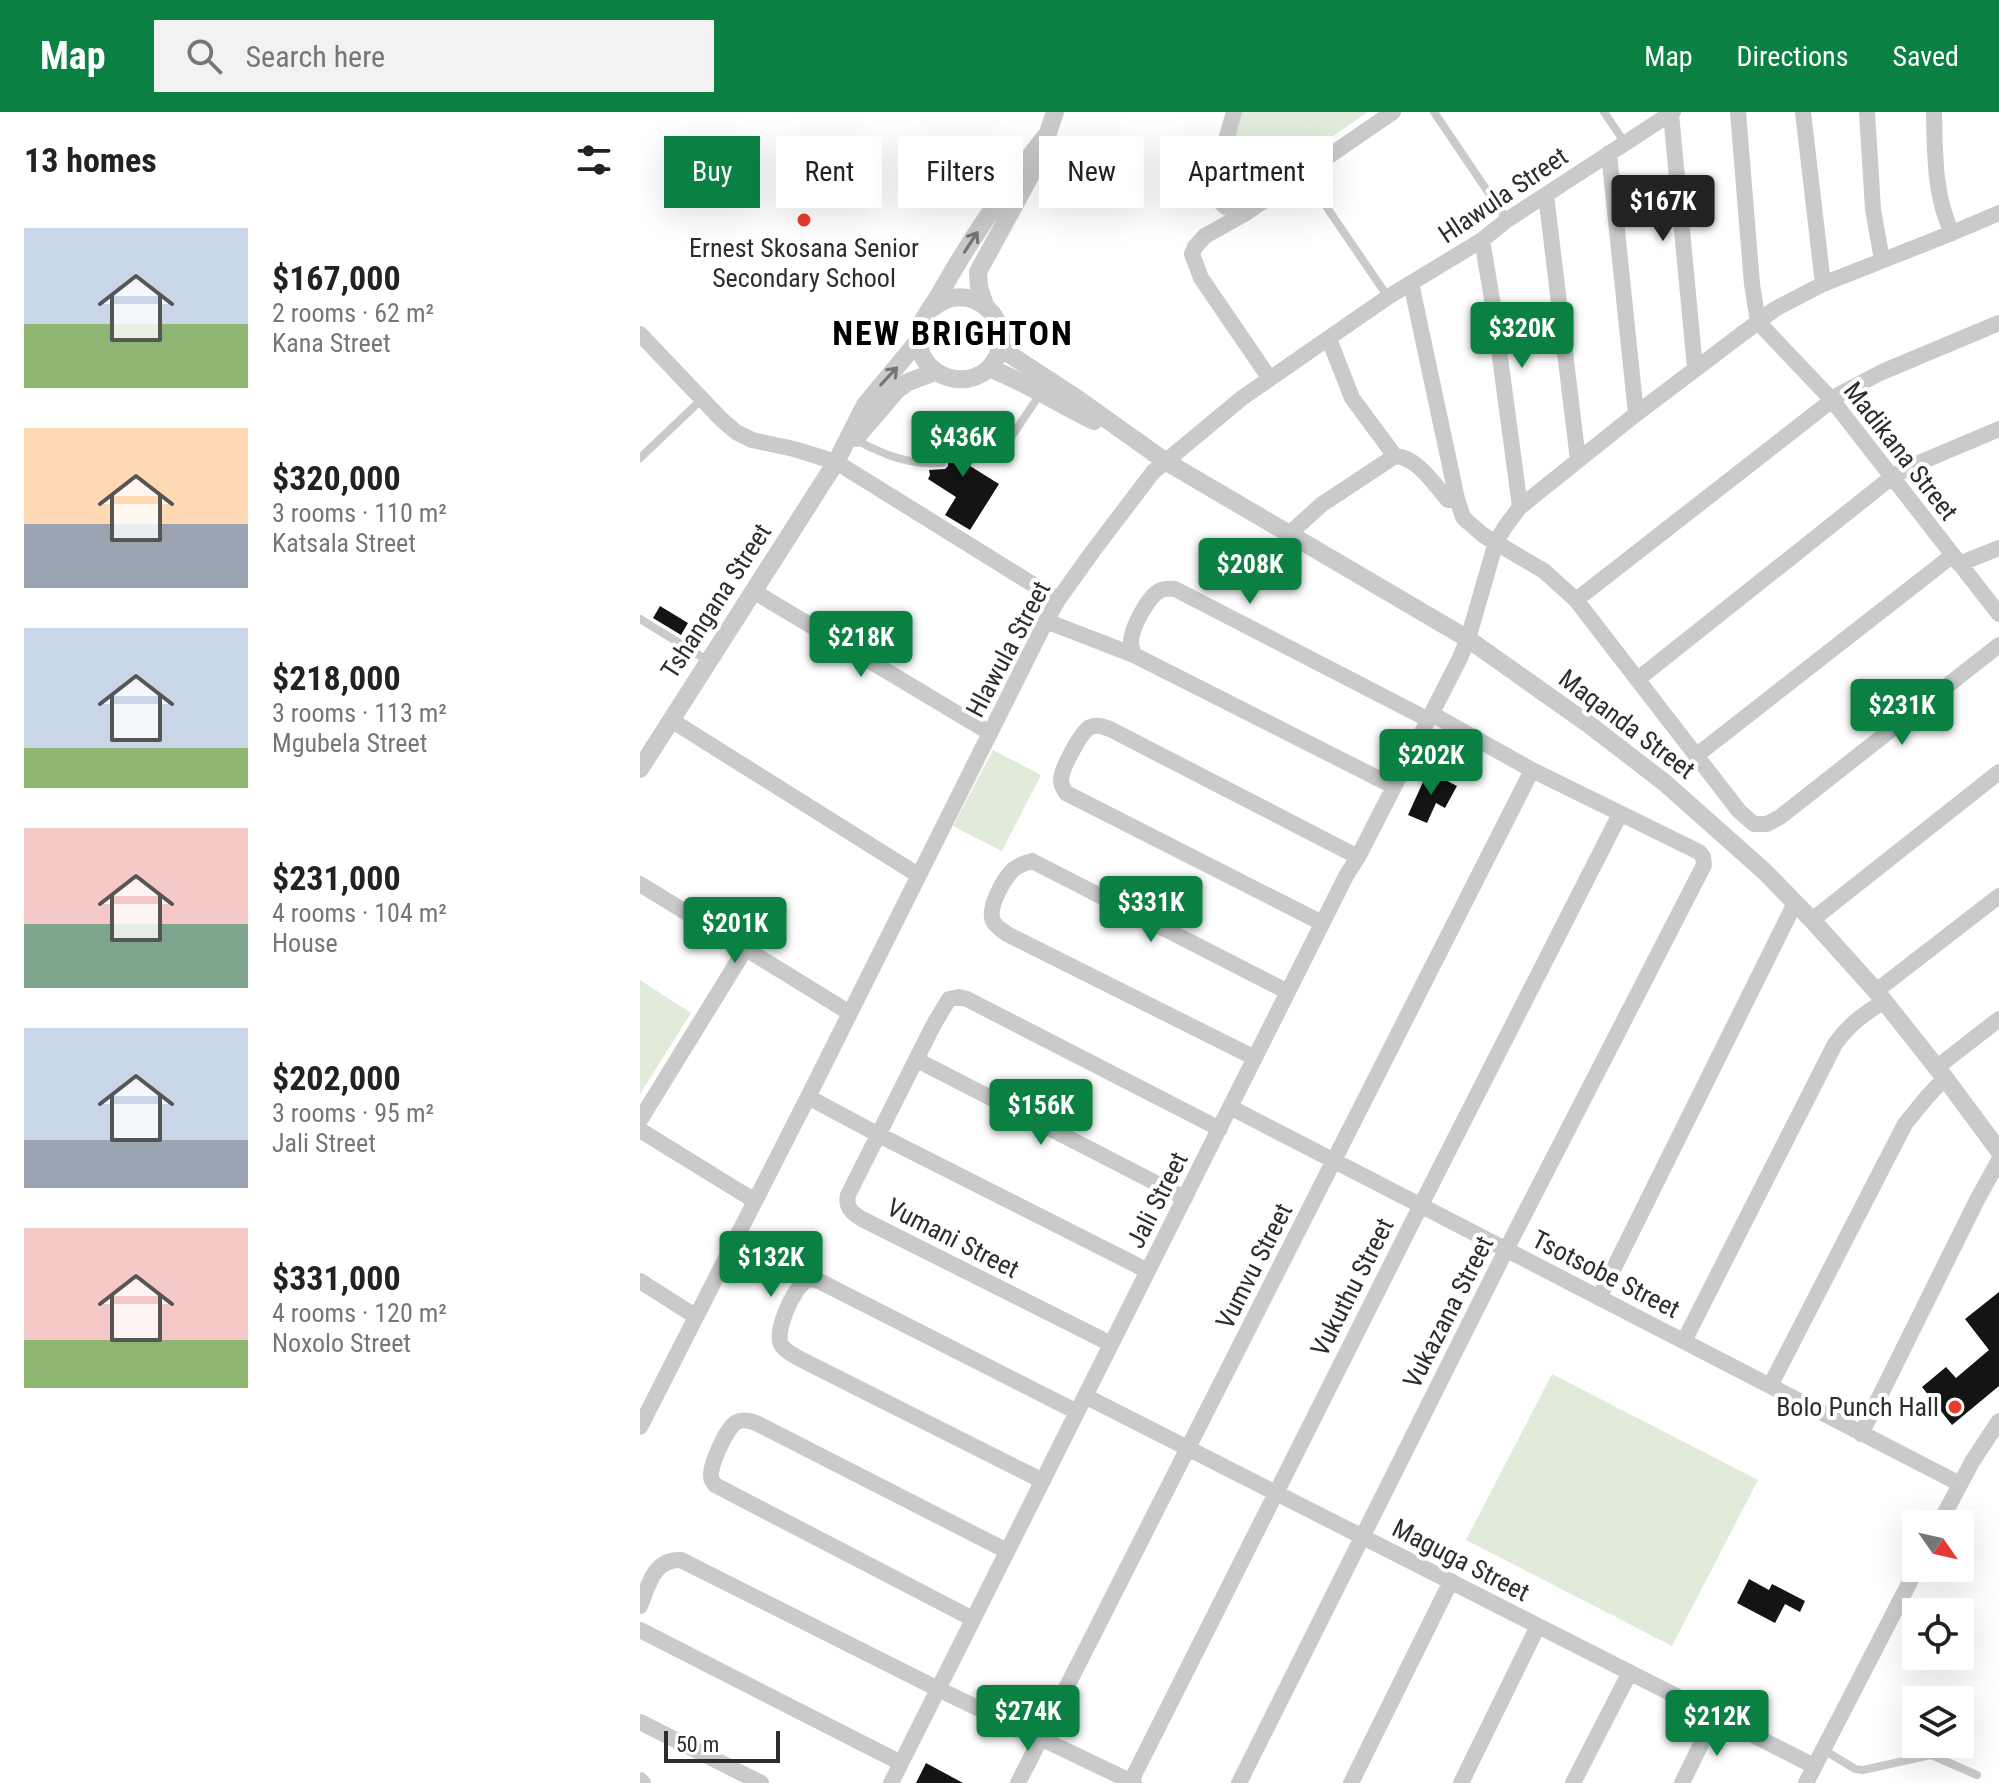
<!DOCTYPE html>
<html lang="en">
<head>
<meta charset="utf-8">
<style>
  body { margin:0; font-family:"Roboto Condensed",sans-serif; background:#f2f2f2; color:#222; height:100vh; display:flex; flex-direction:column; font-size:30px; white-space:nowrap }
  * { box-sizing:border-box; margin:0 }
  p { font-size:26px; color:#767676 }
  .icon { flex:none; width:44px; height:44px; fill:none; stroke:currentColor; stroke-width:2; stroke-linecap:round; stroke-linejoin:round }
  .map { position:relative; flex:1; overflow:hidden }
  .side { display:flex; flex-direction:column; background:#fff; width:640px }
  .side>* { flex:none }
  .banner { position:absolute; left:24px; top:24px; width:760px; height:72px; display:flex; gap:16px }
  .needle { width:52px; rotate:124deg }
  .buttons { position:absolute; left:1262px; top:1398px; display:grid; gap:16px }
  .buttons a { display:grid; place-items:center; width:72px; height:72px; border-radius:0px; background:#fff; box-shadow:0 8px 32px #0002; font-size:40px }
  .scale { position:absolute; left:24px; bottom:20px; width:116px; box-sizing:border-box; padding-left:8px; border:4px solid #2d2d2d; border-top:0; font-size:22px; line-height:28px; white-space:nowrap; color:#2d2d2d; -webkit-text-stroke:6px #fff; paint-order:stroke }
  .price { position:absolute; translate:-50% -68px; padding:0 18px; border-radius:8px; background:#0b8043; color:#fff; font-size:26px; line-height:52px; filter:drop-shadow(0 2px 4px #0008) }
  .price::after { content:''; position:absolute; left:50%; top:48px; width:24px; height:18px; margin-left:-12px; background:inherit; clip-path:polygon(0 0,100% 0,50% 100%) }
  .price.on { background:#222; color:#fff }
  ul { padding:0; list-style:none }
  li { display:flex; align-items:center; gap:24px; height:200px; padding:0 24px }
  li span { display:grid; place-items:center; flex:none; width:224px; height:160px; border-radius:0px; color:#555 }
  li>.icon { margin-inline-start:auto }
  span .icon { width:96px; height:96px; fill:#fffc; stroke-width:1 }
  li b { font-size:34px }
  h2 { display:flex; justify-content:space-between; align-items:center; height:96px; padding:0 24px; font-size:34px }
  .pill { padding:0 28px; border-radius:0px; background:#fff; box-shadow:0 8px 32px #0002; font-size:28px; line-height:72px }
  .pill.on { background:#0b8043; color:#fff }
  header { display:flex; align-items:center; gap:48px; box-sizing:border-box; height:112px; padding:0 40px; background:#0b8043; color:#fff }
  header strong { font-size:38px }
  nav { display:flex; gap:44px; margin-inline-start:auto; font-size:28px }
  .search { width:560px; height:72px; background:#f2f2f2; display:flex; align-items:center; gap:20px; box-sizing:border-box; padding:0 28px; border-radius:0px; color:#767676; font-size:30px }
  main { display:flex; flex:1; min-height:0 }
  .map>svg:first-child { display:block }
  .green { fill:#e1ebda }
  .building { fill:#141414 }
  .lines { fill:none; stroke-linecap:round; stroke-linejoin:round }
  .service { stroke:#cacaca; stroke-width:8 }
  .minor { stroke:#cacaca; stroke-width:16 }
  .tertiary { stroke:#cacaca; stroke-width:18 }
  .oneway { stroke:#747474 }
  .poi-dot { fill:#e73d2d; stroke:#fff; stroke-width:3 }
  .labels { text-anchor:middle; stroke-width:8; stroke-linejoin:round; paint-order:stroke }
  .street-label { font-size:26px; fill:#2d2d2d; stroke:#fff }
  .poi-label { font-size:26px; fill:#2d2d2d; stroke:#fff }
  .district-label { font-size:34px; font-weight:bold; letter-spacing:2px; fill:#000; stroke:#fff }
</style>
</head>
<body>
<header>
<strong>Map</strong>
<div class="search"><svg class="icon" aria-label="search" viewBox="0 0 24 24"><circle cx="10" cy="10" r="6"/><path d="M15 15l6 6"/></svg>Search here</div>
<nav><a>Map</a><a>Directions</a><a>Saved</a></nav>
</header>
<main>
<section class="side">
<h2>13 homes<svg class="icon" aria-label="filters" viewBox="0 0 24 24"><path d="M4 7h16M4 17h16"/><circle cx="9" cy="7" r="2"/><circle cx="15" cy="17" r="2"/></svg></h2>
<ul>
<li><span style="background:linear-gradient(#c9d6e8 60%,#8fb573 0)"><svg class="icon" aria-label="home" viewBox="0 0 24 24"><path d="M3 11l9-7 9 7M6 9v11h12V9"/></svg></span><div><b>$167,000</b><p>2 rooms · 62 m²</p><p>Kana Street</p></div></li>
<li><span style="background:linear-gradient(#ffd9b3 60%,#9aa5b1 0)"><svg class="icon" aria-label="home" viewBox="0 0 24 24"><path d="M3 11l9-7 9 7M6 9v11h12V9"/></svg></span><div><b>$320,000</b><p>3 rooms · 110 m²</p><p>Katsala Street</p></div></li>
<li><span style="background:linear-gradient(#c9d6e8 75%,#8fb573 0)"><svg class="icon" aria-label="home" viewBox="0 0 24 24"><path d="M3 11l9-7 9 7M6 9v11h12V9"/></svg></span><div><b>$218,000</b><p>3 rooms · 113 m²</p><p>Mgubela Street</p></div></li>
<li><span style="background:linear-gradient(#f6c9c9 60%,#7fa58c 0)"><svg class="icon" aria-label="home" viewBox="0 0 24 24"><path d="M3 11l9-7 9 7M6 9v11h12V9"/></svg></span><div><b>$231,000</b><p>4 rooms · 104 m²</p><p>House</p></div></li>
<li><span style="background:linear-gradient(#c9d6e8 70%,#9aa5b1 0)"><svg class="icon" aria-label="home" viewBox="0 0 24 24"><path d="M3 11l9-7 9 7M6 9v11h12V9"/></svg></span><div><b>$202,000</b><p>3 rooms · 95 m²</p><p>Jali Street</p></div></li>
<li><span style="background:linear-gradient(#f6c9c9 70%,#8fb573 0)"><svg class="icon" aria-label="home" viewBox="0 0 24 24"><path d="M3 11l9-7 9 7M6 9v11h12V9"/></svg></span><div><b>$331,000</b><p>4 rooms · 120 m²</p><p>Noxolo Street</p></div></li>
</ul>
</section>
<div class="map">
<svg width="1359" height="1671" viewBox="0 0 1359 1671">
  <rect width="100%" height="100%" fill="#fff"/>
  <path class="green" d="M600 0H728L598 89 581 70Z
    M353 638 401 663 362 739 313 714Z
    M0 868 51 901 0 982Z
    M912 1262 1118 1368 1032 1534 826 1428Z"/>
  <path class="building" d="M349 321 352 334H351L313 343 318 347 321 353 330 354 359 372 330 418 305 403 316 385 288 367 290 363 289 358 305 357 308 354V348L303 344H285L283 335Z
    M20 494 48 511 41 523 13 506Z
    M788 659 817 674 805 696 796 691 787 711 768 703Z
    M1359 1180V1274L1312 1313 1282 1275 1306 1255 1316 1266 1349 1238 1325 1207Z
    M1109 1467 1129 1478 1132 1472 1165 1489 1160 1500 1145 1492 1135 1511 1097 1491Z
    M286 1651 323 1671H276Z"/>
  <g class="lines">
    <path class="service" d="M794 0 867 108
      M964 0 985 31
      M664 62 748 185
      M216 328C244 343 269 353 302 351
      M0 346 62 287
      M325 348 354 341 366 333 400 282
      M0 507 67 548
      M1184 1638 1215 1657 1223 1658 1291 1643 1337 1663"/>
    <path class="minor" d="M594 0 573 73C577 93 587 99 606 101
      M1098 0 1112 172 1118 210 1192 288 1359 502
      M1163 0 1183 172
      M1227 0 1233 97 1242 148
      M1294 0C1295 42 1294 83 1312 121
      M1031 2 1055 256
      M969 41 996 302
      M906 83 938 348
      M842 128 853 193 880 395
      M771 171 817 387 823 405 828 410 843 423 904 459 936 488 1099 699 1114 712H1127L1140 705 1359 533
      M0 222 81 307 96 320 112 328 154 337 196 350 418 488
      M689 227 712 286 755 344
      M630 267 561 166 552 142 555 135 565 124 606 101 753 0
      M649 422 681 393 755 344C777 345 794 372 808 388L817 387
      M1319 452 1359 436
      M113 479 350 621
      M936 488 1200 282 1242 260 1359 211
      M406 509 494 543 753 674
      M494 543C493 540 491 534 491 530 491 516 509 483 521 478 527 476 529 477 535 477L789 608
      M998 567 1252 365 1274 353 1359 317
      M31 608 278 763
      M1057 643 1313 443
      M0 772 210 901
      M1172 808 1359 660
      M682 811 426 681C423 675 421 674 421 668 421 657 441 620 450 615 457 612 464 615 470 617L718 745
      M1236 879 1359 784
      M615 946 367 822C362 818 356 815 353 809 347 796 364 766 374 757 379 753 385 751 392 749L648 880
      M277 948 545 1086
      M1296 956 1359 907
      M168 985 239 1023 508 1159
      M590 995 1320 1372
      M0 1008 106 836
      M0 1018 115 1089
      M0 1169 55 1204
      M959 1186 1155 791
      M1044 1229 1195 932C1210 912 1222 903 1243 890
      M471 1232 222 1107C212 1101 205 1095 208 1083L294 912 309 887 319 885 327 887 580 1017
      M1130 1274 1265 1012 1287 985 1305 966
      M445 1284 1174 1654
      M0 1315 168 985 406 509 418 488 453 439 513 360 602 286 748 185 842 128 867 108 1033 0
      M1221 1322 1337 1088 1359 1048
      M403 1369 170 1252C161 1247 148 1242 142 1234 133 1222 153 1176 166 1169 172 1166 173 1168 179 1169L437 1300
      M1299 1412 1332 1350 1359 1309
      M0 1494C9 1473 13 1447 41 1448L298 1577 494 1671
      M333 1507 75 1373C71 1367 71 1368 71 1361 72 1350 87 1314 97 1310 102 1307 110 1309 116 1311L367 1439
      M0 1518 261 1651
      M0 1610 121 1671
      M0 1668 3 1671
      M251 1671 706 764 718 745 819 548 828 527 856 430 865 415 880 395 996 302 1135 197 1183 172 1312 121 1359 101
      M378 1671 892 658
      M490 1671 781 1093 980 702
      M599 1671 866 1138 1064 753 1063 745 1059 740 892 658 792 602
      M711 1671 811 1469
      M821 1671 898 1514
      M933 1671 990 1560
      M1042 1671 1075 1604
      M1166 1671 1277 1456"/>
    <path class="tertiary" d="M345 193 339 175 338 160 399 48 415 0
      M291 197C298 192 304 187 312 186 345 180 372 215 357 245 336 286 273 266 279 221 281 207 292 195 299 183 331 126 368 72 408 21
      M360 236 438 287 525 349 828 527 951 614 1025 671 1124 759 1172 808 1236 879 1305 966 1359 1039
      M349 256C385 270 419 292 454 309
      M216 326 257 278 268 270 295 260
      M0 657 196 350 225 293 278 229"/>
  </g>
  <defs><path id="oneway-shaft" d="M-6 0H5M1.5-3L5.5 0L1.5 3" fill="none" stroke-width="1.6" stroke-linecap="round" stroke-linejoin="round" transform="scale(2)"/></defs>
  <g class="oneway">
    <use href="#oneway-shaft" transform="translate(331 130) rotate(-57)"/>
    <use href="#oneway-shaft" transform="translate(249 264) rotate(-47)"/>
  </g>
  <g class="poi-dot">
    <circle cx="164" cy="108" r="8"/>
    <circle cx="1315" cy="1295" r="8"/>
  </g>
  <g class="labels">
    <g class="street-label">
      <text transform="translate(863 83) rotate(-34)" y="9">Hlawula Street</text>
      <text transform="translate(1261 339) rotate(52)" y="9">Madikana Street</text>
      <text transform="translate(76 489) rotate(-57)" y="9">Tshangana Street</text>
      <text transform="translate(368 537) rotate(-62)" y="9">Hlawula Street</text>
      <text transform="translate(987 612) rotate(37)" y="9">Maqanda Street</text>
      <text transform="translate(517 1088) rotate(-63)" y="9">Jali Street</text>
      <text transform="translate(313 1126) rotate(27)" y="9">Vumani Street</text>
      <text transform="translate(614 1154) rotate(-63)" y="9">Vumvu Street</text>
      <text transform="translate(966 1162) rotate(27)" y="9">Tsotsobe Street</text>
      <text transform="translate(712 1175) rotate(-63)" y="9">Vukuthu Street</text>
      <text transform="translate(808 1200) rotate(-63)" y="9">Vukazana Street</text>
      <text transform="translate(821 1448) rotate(27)" y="9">Maguga Street</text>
    </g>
    <g class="poi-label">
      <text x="164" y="145">Ernest Skosana Senior<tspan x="164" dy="30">Secondary School</tspan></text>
      <text x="1299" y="1304" text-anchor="end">Bolo Punch Hall</text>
    </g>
    <g class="district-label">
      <text x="313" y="233">NEW BRIGHTON</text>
    </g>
  </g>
</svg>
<div class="buttons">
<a><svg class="needle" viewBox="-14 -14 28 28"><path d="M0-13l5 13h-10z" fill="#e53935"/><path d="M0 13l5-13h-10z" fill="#767676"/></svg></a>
<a><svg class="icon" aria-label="locate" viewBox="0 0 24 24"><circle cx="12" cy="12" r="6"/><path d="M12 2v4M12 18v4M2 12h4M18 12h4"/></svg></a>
<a><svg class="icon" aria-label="layers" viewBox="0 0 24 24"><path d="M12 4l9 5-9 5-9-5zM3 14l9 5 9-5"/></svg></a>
</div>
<div class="scale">50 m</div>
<b class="price on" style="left:1023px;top:131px">$167K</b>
<b class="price" style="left:882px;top:258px">$320K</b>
<b class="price" style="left:323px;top:367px">$436K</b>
<b class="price" style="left:610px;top:494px">$208K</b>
<b class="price" style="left:221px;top:567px">$218K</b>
<b class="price" style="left:1262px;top:635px">$231K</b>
<b class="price" style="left:791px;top:685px">$202K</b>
<b class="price" style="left:511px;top:832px">$331K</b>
<b class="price" style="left:95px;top:853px">$201K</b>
<b class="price" style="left:401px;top:1035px">$156K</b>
<b class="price" style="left:131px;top:1187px">$132K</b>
<b class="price" style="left:388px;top:1641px">$274K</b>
<b class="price" style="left:1077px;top:1646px">$212K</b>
<div class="banner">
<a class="pill on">Buy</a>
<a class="pill">Rent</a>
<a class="pill">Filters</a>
<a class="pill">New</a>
<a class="pill">Apartment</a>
</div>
</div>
</main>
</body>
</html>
